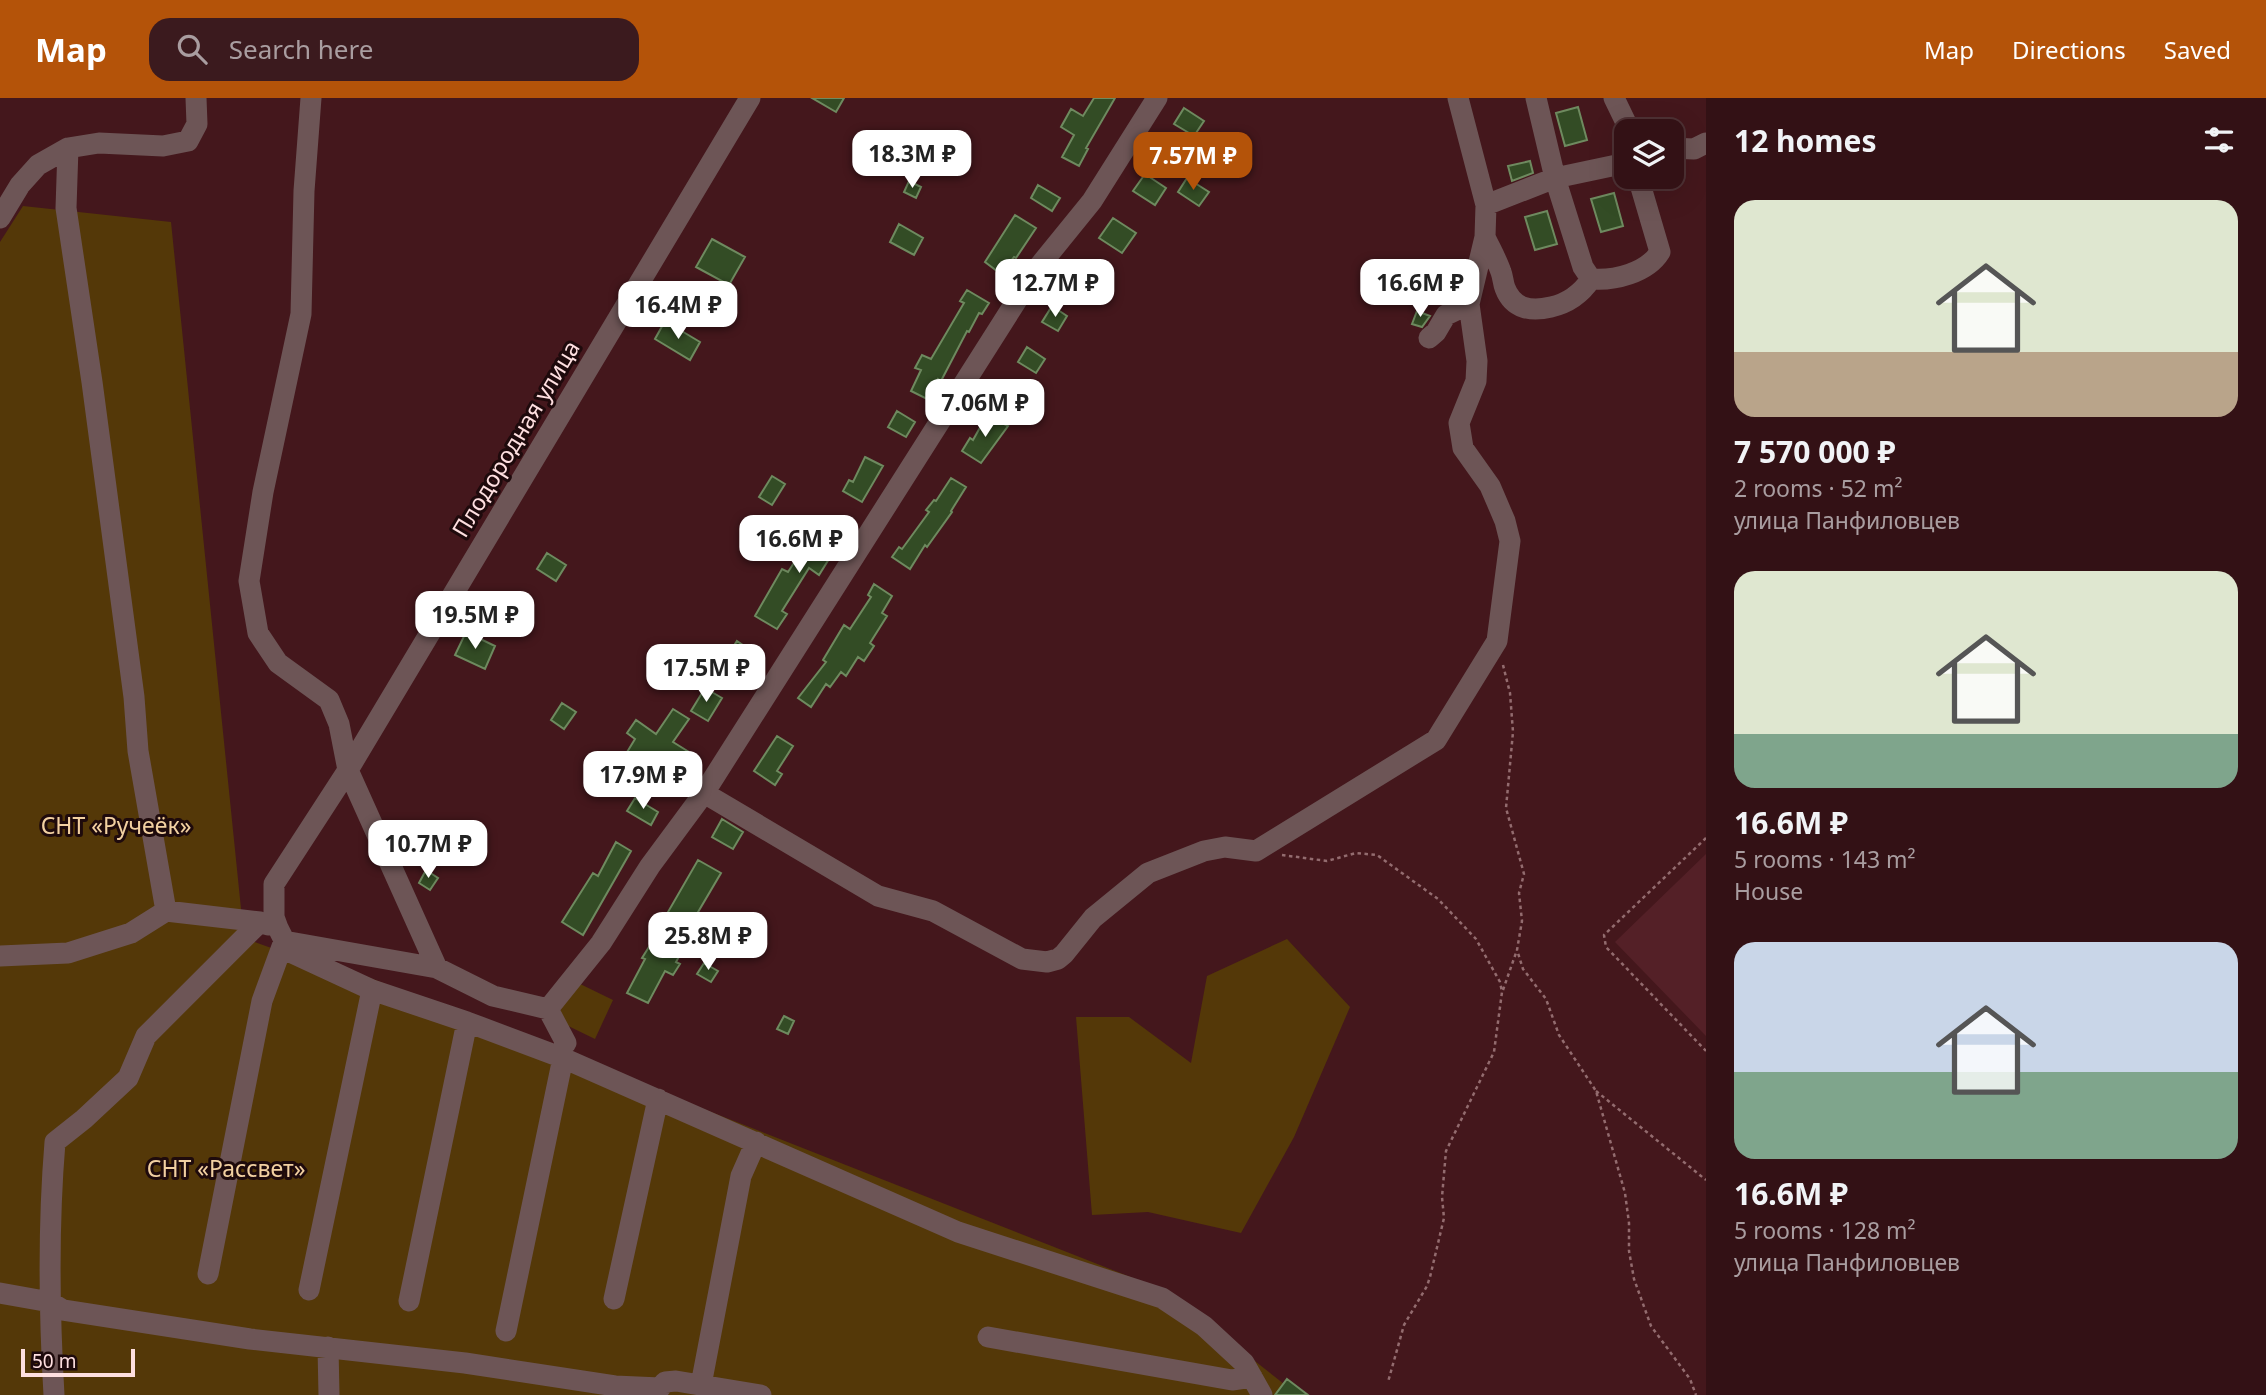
<!DOCTYPE html>
<html lang="en">
<head>
<meta charset="utf-8">
<style>
  body { margin:0; font-family:"Noto Sans",sans-serif; background:#3b1a1e; color:#f1f3f6; height:100vh; display:flex; flex-direction:column; font-size:26px; white-space:nowrap }
  * { box-sizing:border-box; margin:0 }
  p { font-size:23px; color:#a99da0 }
  .icon { flex:none; width:38px; height:38px; fill:none; stroke:currentColor; stroke-width:2; stroke-linecap:round; stroke-linejoin:round }
  .map { position:relative; flex:1; overflow:hidden }
  .side { display:flex; flex-direction:column; background:#331115; width:560px }
  .side>* { flex:none }
  .fabs { position:absolute; left:1614px; top:21px; display:grid; gap:14px }
  .fabs a { display:grid; place-items:center; width:70px; height:70px; border-radius:14px; background:#331115; box-shadow:0 7px 28px #0002,0 0 0 2px #4e3134; font-size:35px }
  .scale { position:absolute; left:21px; bottom:18px; width:114px; box-sizing:border-box; padding-left:7px; border:4px solid #fedfe0; border-top:0; font-size:19px; line-height:24px; white-space:nowrap; color:#fedfe0; -webkit-text-stroke:5px #1e0a0c; paint-order:stroke }
  .price { position:absolute; translate:-50% -60px; padding:0 16px; border-radius:14px; background:#fff; color:#222; font-size:23px; line-height:46px; filter:drop-shadow(0 2px 4px #0008) }
  .price::after { content:''; position:absolute; left:50%; top:42px; width:21px; height:16px; margin-left:-10px; background:inherit; clip-path:polygon(0 0,100% 0,50% 100%) }
  .price.active { background:#b45309; color:#fff }
  ul { padding:0; list-style:none }
  li { display:grid; align-content:center; gap:14px; height:371px; padding:0 28px }
  li span { display:grid; place-items:center; height:217px; border-radius:21px; color:#555 }
  li>.icon { margin-inline-start:auto }
  span .icon { width:126px; height:126px; fill:#fffc; stroke-width:1 }
  li b { font-size:30px }
  h2 { display:flex; justify-content:space-between; align-items:center; height:84px; padding:0 28px; font-size:30px }
  header { display:flex; align-items:center; gap:42px; box-sizing:border-box; height:98px; padding:0 35px; background:#b45309; color:#fff }
  header strong { font-size:33px }
  nav { display:flex; gap:38px; margin-inline-start:auto; font-size:24px }
  .search { width:490px; height:63px; background:#3b1a1e; display:flex; align-items:center; gap:18px; box-sizing:border-box; padding:0 24px; border-radius:21px; color:#a99da0; font-size:26px }
  main { display:flex; flex:1; min-height:0 }
  .map>svg:first-child { display:block }
  .built { fill:#542027 }
  .green { fill:#543808 }
  .building { fill:#334c25; stroke:#6e8a5f; stroke-width:2 }
  .lines { fill:none; stroke-linecap:round; stroke-linejoin:round }
  .path { stroke:#936c6f; stroke-width:2.5; stroke-dasharray:3.5 3.5; stroke-linecap:butt }
  .minor { stroke:#6d5556; stroke-width:21 }
  .labels { text-anchor:middle; stroke-width:6; stroke-linejoin:round; paint-order:stroke }
  .street-label { font-size:23px; fill:#fedfe0; stroke:#1e0a0c }
  .park-label { font-size:23px; fill:#f2d0a1; stroke:#1e0a0c }
</style>
</head>
<body>
<header>
<strong>Map</strong>
<div class="search"><svg class="icon" aria-label="search" viewBox="0 0 24 24"><circle cx="10" cy="10" r="6"/><path d="M15 15l6 6"/></svg>Search here</div>
<nav><a>Map</a><a>Directions</a><a>Saved</a></nav>
</header>
<main>
<div class="map">
<svg width="1706" height="1297" viewBox="0 0 1706 1297">
  <rect width="100%" height="100%" fill="#44171c"/>
  <path class="built" d="M1706 756V938L1615 844Z"/>
  <path class="green" d="M23 108 171 124 244 840 274 851 289 848 1166 1193 1298 1297H0V144Z
    M1287 841 1350 909 1294 1039 1241 1135 1148 1114 1092 1117 1076 919H1129L1191 965 1207 878Z
    M574 883 613 902 595 941 556 922Z"/>
  <path class="building" d="M812 0H844L836 14Z
    M1094 0H1115L1086 50 1088 51 1079 68 1062 59 1074 37 1061 29 1071 11 1083 18Z
    M1578 9 1587 42 1565 48 1556 15Z
    M1184 10 1204 23 1194 38 1174 26Z
    M1530 63 1533 75 1512 83 1508 68Z
    M1145 76 1166 90 1155 107 1133 93Z
    M1187 80 1209 94 1199 108 1178 94Z
    M909 83 921 89 916 100 904 94Z
    M1038 87 1060 100 1052 113 1031 100Z
    M1614 95 1623 128 1601 134 1591 101Z
    M1547 113 1557 146 1535 152 1525 119Z
    M1015 117 1036 130 1016 160 1014 159 1001 176 985 164Z
    M1113 120 1136 135 1122 155 1099 140Z
    M899 126 923 140 914 157 890 144Z
    M712 141 745 159 729 187 696 169Z
    M1073 169 1090 180 1081 193 1064 182Z
    M967 192 989 205 982 216 979 215 969 234 967 233 941 283 938 281 927 301 911 293 921 272 915 270 922 257 931 261 964 205 960 203Z
    M1052 208 1067 218 1058 233 1042 224Z
    M1417 213 1430 218 1422 229 1412 226Z
    M665 223 700 244 690 262 655 241Z
    M1027 249 1045 261 1036 275 1018 264Z
    M897 313 915 324 906 339 888 329Z
    M987 317 1008 328 981 365 962 353 970 340 973 342Z
    M865 359 883 368 862 404 843 393 849 382 853 384Z
    M772 378 785 386 772 407 759 399Z
    M951 380 966 389 951 413 952 414 927 449 925 447 910 471 892 459 899 449 902 451 929 414 926 412 934 402 936 403Z
    M832 423 847 432 819 477 809 470 782 513 787 516 777 531 755 518 782 471 788 474 806 446 814 451Z
    M547 455 566 467 556 483 537 471Z
    M874 486 892 498 882 515 887 518 870 545 874 548 864 563 858 559 846 578 841 574 830 589 826 586 811 609 798 600 826 564 823 562 844 527 850 531 871 499 868 497Z
    M466 534 495 548 485 571 455 557Z
    M737 543 759 558 750 571 728 557Z
    M705 590 722 600 708 623 691 613Z
    M562 605 576 614 564 631 551 622Z
    M673 611 689 621 673 644 689 654 679 669 659 656 642 684 618 669 635 641 627 635 636 622 656 636Z
    M777 638 793 648 777 673 782 676 775 687 754 673Z
    M635 700 658 714 651 727 627 713Z
    M722 721 743 734 733 751 712 739Z
    M616 744 631 753 583 837 562 824 593 775 598 778Z
    M698 762 721 775 681 843 686 846 676 864 680 866 673 877 665 873 648 905 627 895 645 861 642 860 670 816 668 814Z
    M426 772 438 780 430 792 419 785Z
    M704 865 718 873 711 884 697 876Z
    M784 918 794 923 788 936 777 931Z
    M1287 1281 1308 1297H1275Z"/>
  <g class="lines">
    <path class="path" d="M1503 567 1510 595 1513 634 1506 710 1524 776 1519 795 1522 823 1517 852 1523 871 1546 901 1559 937 1596 993 1625 1095 1629 1125V1153L1634 1181 1651 1228 1690 1281 1696 1297
      M1706 740 1604 837 1606 849 1706 953
      M1282 757 1327 763 1356 755 1377 757 1438 801 1476 841 1500 884 1502 894 1494 954 1446 1053 1442 1099 1444 1120 1430 1179 1427 1188 1404 1227 1388 1284
      M1503 892 1517 852
      M1596 993 1706 1082"/>
    <path class="minor" d="M311 0 304 93 301 216 263 394 249 483 258 535 278 565 329 602 339 626 348 672 437 870 493 898 548 911 566 945
      M750 0 348 672 274 786V819L278 830 290 854 372 892 467 924 563 960 958 1134 1162 1200 1204 1228 1244 1265 1262 1297
      M1536 0 1555 80 1583 169 1591 181
      M1614 0 1630 33
      M1671 50 1694 51 1706 45
      M1486 107 1555 80 1626 65
      M0 120 20 87 38 67 68 50
      M1485 139C1490 150 1497 162 1501 174 1503 179 1503 185 1505 190 1513 211 1531 214 1551 209 1569 205 1581 196 1591 181 1614 183 1647 175 1660 154L1638 79
      M1429 240 1436 234 1446 217 1469 206
      M704 695 878 798 933 813 1022 861 1047 864 1058 861 1064 856 1093 820 1148 775 1204 753 1225 749 1256 753 1436 642 1497 543 1510 443 1505 423 1490 388 1463 350 1459 325 1476 283 1477 263 1469 206 1485 139 1486 107 1458 0
      M166 813 260 824 268 827
      M0 858 68 855 131 835 166 813 138 653 134 599 92 284 66 110 68 50 99 45 163 48 188 43 197 26 196 0
      M548 911 601 845 650 768 704 695 1036 172 1092 103 1157 0
      M208 1176 262 903 284 843 437 870
      M309 1192 372 892
      M0 1195 50 1204 63 1212 250 1241 465 1265 615 1288 660 1290 665 1284 676 1283 761 1297
      M614 1201 658 1001
      M409 1203 467 924
      M506 1233 563 960
      M988 1239 1232 1282 1252 1279
      M328 1249 329 1297
      M701 1287 741 1078 756 1044
      M54 1297C49 1212 48 1128 55 1044L84 1021 128 980 146 938 260 824"/>
  </g>
  <g class="labels">
    <g class="street-label">
      <text transform="translate(516 341) rotate(-59)" y="8">Плодородная улица</text>
    </g>
    <g class="park-label">
      <text x="116" y="736">СНТ «Ручеёк»</text>
      <text x="226" y="1079">СНТ «Рассвет»</text>
    </g>
  </g>
</svg>
<div class="fabs">
<a><svg class="icon" aria-label="layers" viewBox="0 0 24 24"><path d="M12 4l9 5-9 5-9-5zM3 14l9 5 9-5"/></svg></a>
</div>
<div class="scale">50 m</div>
<b class="price" style="left:912px;top:92px">18.3M ₽</b>
<b class="price active" style="left:1193px;top:94px">7.57M ₽</b>
<b class="price" style="left:1055px;top:221px">12.7M ₽</b>
<b class="price" style="left:1420px;top:221px">16.6M ₽</b>
<b class="price" style="left:678px;top:243px">16.4M ₽</b>
<b class="price" style="left:985px;top:341px">7.06M ₽</b>
<b class="price" style="left:799px;top:477px">16.6M ₽</b>
<b class="price" style="left:475px;top:553px">19.5M ₽</b>
<b class="price" style="left:706px;top:606px">17.5M ₽</b>
<b class="price" style="left:643px;top:713px">17.9M ₽</b>
<b class="price" style="left:428px;top:782px">10.7M ₽</b>
<b class="price" style="left:708px;top:874px">25.8M ₽</b>
</div>
<section class="side">
<h2>12 homes<svg class="icon" aria-label="filters" viewBox="0 0 24 24"><path d="M4 7h16M4 17h16"/><circle cx="9" cy="7" r="2"/><circle cx="15" cy="17" r="2"/></svg></h2>
<ul>
<li><span style="background:linear-gradient(#dfe7d0 70%,#b9a48a 0)"><svg class="icon" aria-label="home" viewBox="0 0 24 24"><path d="M3 11l9-7 9 7M6 9v11h12V9"/></svg></span><div><b>7 570 000 ₽</b><p>2 rooms · 52 m²</p><p>улица Панфиловцев</p></div></li>
<li><span style="background:linear-gradient(#dfe7d0 75%,#7fa58c 0)"><svg class="icon" aria-label="home" viewBox="0 0 24 24"><path d="M3 11l9-7 9 7M6 9v11h12V9"/></svg></span><div><b>16.6M ₽</b><p>5 rooms · 143 m²</p><p>House</p></div></li>
<li><span style="background:linear-gradient(#c9d6e8 60%,#7fa58c 0)"><svg class="icon" aria-label="home" viewBox="0 0 24 24"><path d="M3 11l9-7 9 7M6 9v11h12V9"/></svg></span><div><b>16.6M ₽</b><p>5 rooms · 128 m²</p><p>улица Панфиловцев</p></div></li>
</ul>
</section>
</main>
</body>
</html>
